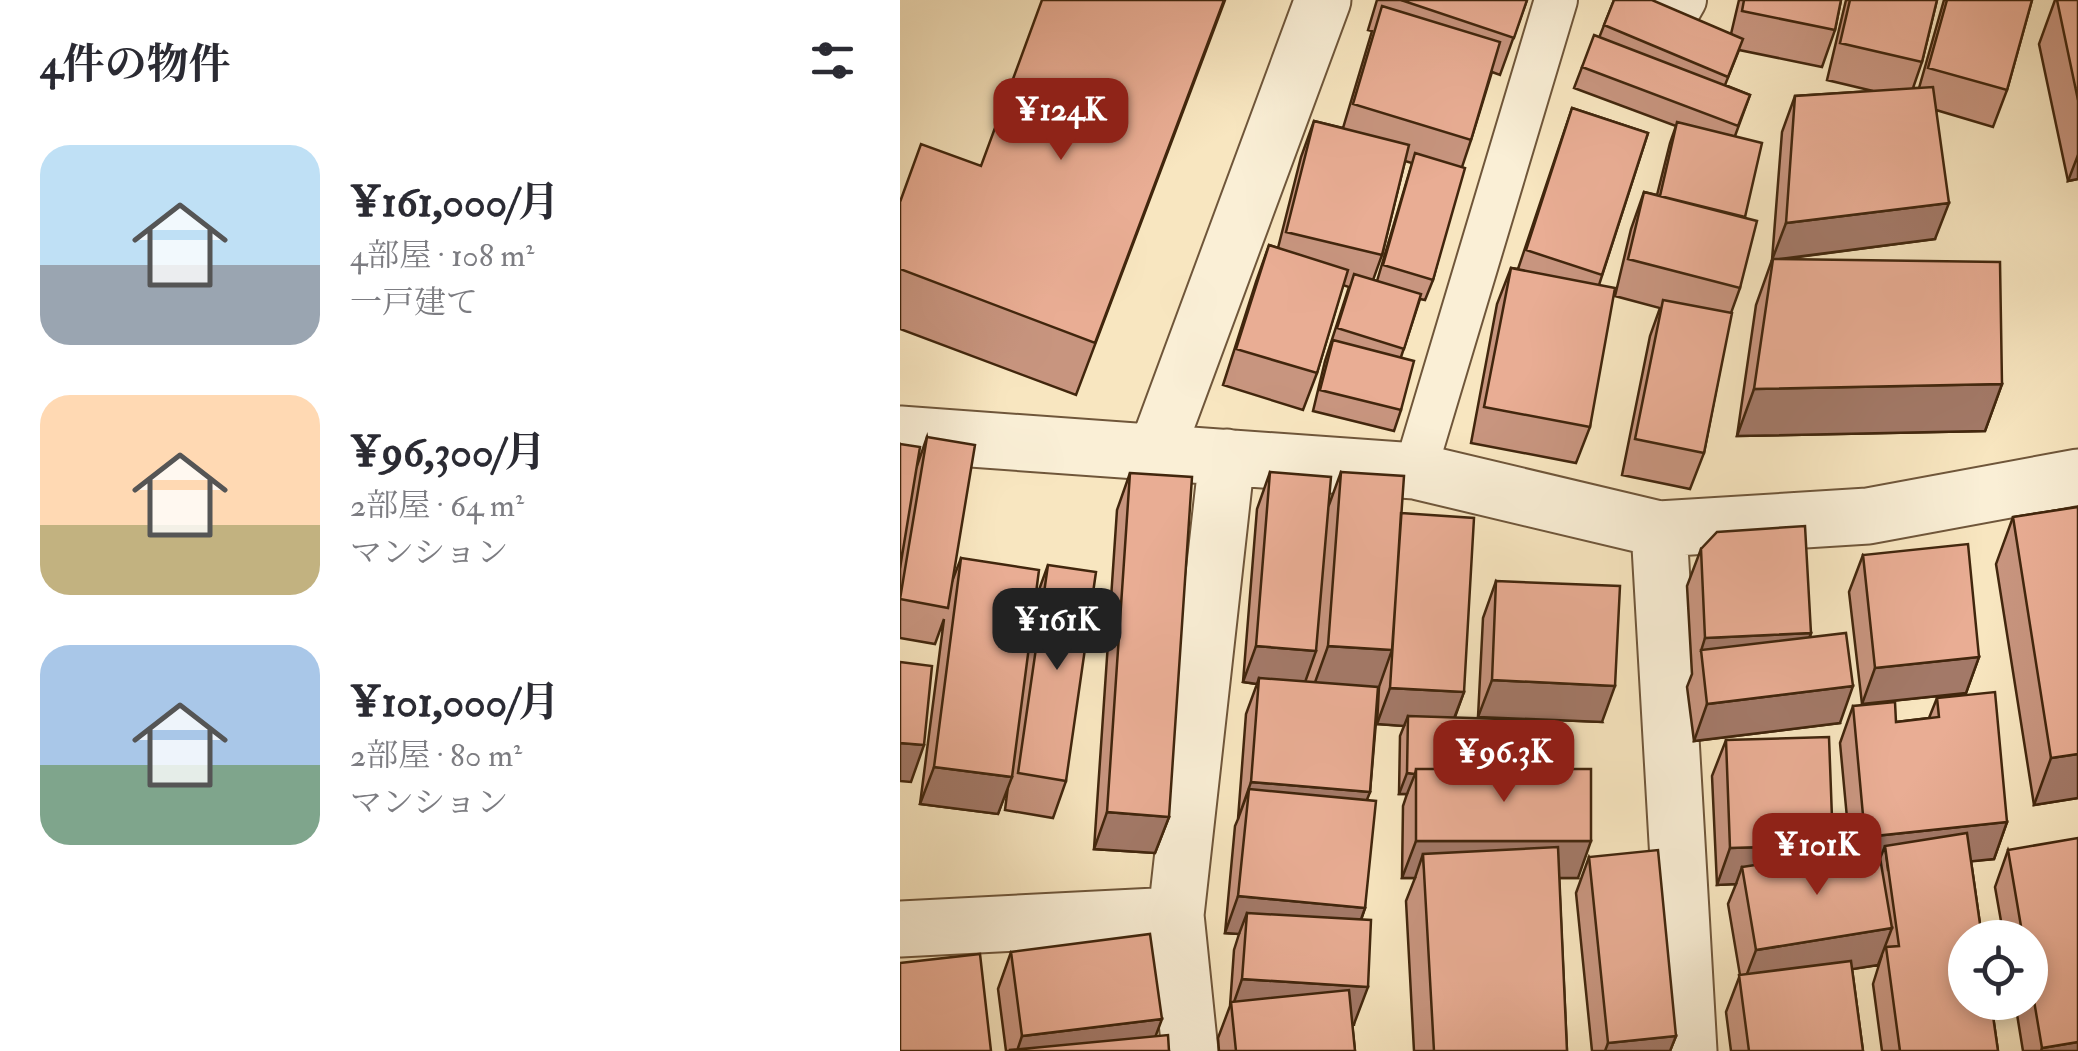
<!DOCTYPE html>
<html lang="ja">
<head>
<meta charset="utf-8">
<style>
  body { margin:0; font-family:"IM FELL Double Pica","Noto Serif JP",serif; background:#f7f7f7; color:#2b2b33; height:100vh; display:flex; flex-direction:column; font-size:38px; white-space:nowrap }
  * { box-sizing:border-box; margin:0 }
  p { font-size:32px; color:#7c7c81 }
  .icon { flex:none; width:55px; height:55px; fill:none; stroke:currentColor; stroke-width:2; stroke-linecap:round; stroke-linejoin:round }
  .map { position:relative; flex:1; overflow:hidden }
  .details { display:flex; flex-direction:column; background:#fff; width:900px }
  .details>* { flex:none }
  .fabs { position:absolute; left:1048px; top:920px; display:grid; gap:20px }
  .fabs a { display:grid; place-items:center; width:100px; height:100px; border-radius:50%; background:#fff; box-shadow:0 5px 15px #0003; font-size:50px }
  .price { position:absolute; translate:-50% -85px; padding:0 22px; border-radius:20px; background:#8f2418; color:#fff; font-size:32px; line-height:65px; filter:drop-shadow(0 2px 5px #0008) }
  .price::after { content:''; position:absolute; left:50%; top:60px; width:30px; height:22px; margin-left:-15px; background:inherit; clip-path:polygon(0 0,100% 0,50% 100%) }
  .price.selected { background:#222; color:#fff }
  ul { padding:0; list-style:none }
  li { display:flex; align-items:center; gap:30px; height:250px; padding:0 40px }
  li span { display:grid; place-items:center; flex:none; width:280px; height:200px; border-radius:30px; color:#555 }
  li>.icon { margin-inline-start:auto }
  span .icon { width:120px; height:120px; fill:#fffc; stroke-width:1 }
  li b { font-size:42px }
  h2 { display:flex; justify-content:space-between; align-items:center; height:120px; padding:0 40px; font-size:42px }
  main { display:flex; flex:1; min-height:0 }
  .map>svg:first-child { display:block }
  .lines { fill:none; stroke-linecap:round; stroke-linejoin:round }
  .service-casing { stroke:#6f563a; stroke-width:46 }
  .minor-casing { stroke:#6f563a; stroke-width:59 }
  .service { stroke:#faefd6; stroke-width:42 }
  .minor { stroke:#faefd6; stroke-width:55 }
  .wall { fill:#c8957f; stroke:#41260d; stroke-width:2.5; fill-rule:evenodd }
  .shaded-wall { fill:#a37968; stroke:#41260d; stroke-width:2.5 }
  .building { fill:#e9ad94; stroke:#41260d; stroke-width:2.5 }
</style>
</head>
<body>
<main>
<section class="details">
<h2>4件の物件<svg class="icon" aria-label="filters" viewBox="0 0 24 24"><path d="M4 7h16M4 17h16"/><circle cx="9" cy="7" r="2"/><circle cx="15" cy="17" r="2"/></svg></h2>
<ul>
<li><span style="background:linear-gradient(#bfe0f5 60%,#9aa5b1 0)"><svg class="icon" aria-label="home" viewBox="0 0 24 24"><path d="M3 11l9-7 9 7M6 9v11h12V9"/></svg></span><div><b>¥161,000/月</b><p>4部屋 · 108 m²</p><p>一戸建て</p></div></li>
<li><span style="background:linear-gradient(#ffd9b3 65%,#c2b280 0)"><svg class="icon" aria-label="home" viewBox="0 0 24 24"><path d="M3 11l9-7 9 7M6 9v11h12V9"/></svg></span><div><b>¥96,300/月</b><p>2部屋 · 64 m²</p><p>マンション</p></div></li>
<li><span style="background:linear-gradient(#a9c7e8 60%,#7fa58c 0)"><svg class="icon" aria-label="home" viewBox="0 0 24 24"><path d="M3 11l9-7 9 7M6 9v11h12V9"/></svg></span><div><b>¥101,000/月</b><p>2部屋 · 80 m²</p><p>マンション</p></div></li>
</ul>
</section>
<div class="map">
<svg width="1178" height="1051" viewBox="0 0 1178 1051">
  <rect width="100%" height="100%" fill="#f8e6c0"/>
  <filter id="stains"><feTurbulence type="fractalNoise" baseFrequency=".002" numOctaves="4"/><feColorMatrix values="0 0 0 0 .2 0 0 0 0 .09 0 0 0 0 .02 0 0 0 .5 -.17"/></filter>
  <radialGradient id="worn" r=".72"><stop offset=".6" stop-color="#630" stop-opacity="0"/><stop offset="1" stop-color="#630" stop-opacity=".3"/></radialGradient>
  <g class="lines">
    <g class="service-casing">
      <path id="service" d="M763 0 781 7 785 0
        M515 471 656 0"/>
    </g>
    <g class="minor-casing">
      <path id="minor" d="M0 434 515 471 759 529 968 516 1178 477
        M256 452 423 0
        M759 529 789 1051
        M0 929 276 915
        M290 1051 276 915 327 457"/>
    </g>
    <use href="#service" class="service"/>
    <use href="#minor" class="minor"/>
  </g>
  <path class="wall" d="M325 0 176 395 0 329V202L81 166Z
    M477 0H627L600 75 592 72 571 140 562 167 533 280 525 300 520 299 501 357V410L494 431 413 411 425 361 449 287 443 285 417 373 403 410 323 385 356 282 369 245 378 248 401 157 414 121 443 128 472 31 468 30ZM505 161 512 163 477 281 473 280 482 255Z
    M714 0 831 34 839 0H941L935 30 922 67 839 50 825 85 850 95 835 136 845 217 840 288 831 313 804 453 790 489 722 475 750 336 760 308 715 296 731 229 744 192 757 195 770 143 776 126 674 88 682 67 699 38Z
    M946 0H1037L1022 62 1013 88H1019L1044 0H1132L1107 90 1093 127 1036 110 1035 239 883 259 1102 384 1085 431 837 436 856 305 872 260 882 132 895 96 973 91 927 80Z
    M1155 0H1178V179L1168 181 1139 44Z
    M672 108 748 133 699 285 690 427 676 463 571 443 597 304 611 268 618 269Z
    M27 437 53 579 61 558 135 601 148 565 166 781 153 818 105 810 108 786 98 814 20 804 44 619 35 644 0 638V444L17 466Z
    M370 472 429 505 441 472 501 513 564 692 555 717 631 769 678 878H659L667 1051H514L506 901 515 878H502L503 806 507 794H499L500 736 504 726 477 724 479 687 470 792 466 800 465 908 461 920 454 1024 452 1023 455 1051H319L318 1038 330 1006 334 950 339 934 325 933 335 826 338 819 346 714 357 684 343 682 357 509Z
    M230 473 269 817 255 853 194 849 217 510Z
    M1178 507V798L1134 805 1096 564 1113 517Z
    M801 549 911 633 910 637 940 723 794 741 787 687 792 674 787 586Z
    M963 555 1079 657 1066 693 962 704 949 592Z
    M596 581 702 722 578 717 583 618Z
    M1037 698 1107 822 1094 859 1071 861 1098 1051H982L973 984 982 955 978 965 952 969 963 1051H831L826 1012 840 975 828 904 836 884 817 885 812 776 826 740 930 854 950 850 940 743 953 706 996 722 1029 718Z
    M1108 850 1178 1051H1123L1115 1002H1130V938H1104L1095 887Z
    M689 857 776 1036 770 1051H692L676 893Z
    M111 952 255 1036 269 1051H106L98 989Z"/>
  <path class="shaded-wall" d="M1178 155V179L1168 181Z
    M1049 203 1035 239 872 260 886 223Z
    M1102 384 1085 431 837 436 854 389Z
    M911 633 898 670 801 651 805 638Z
    M356 646 416 651 403 688 359 678 357 684 343 682Z
    M428 646 492 650 472 707 408 702Z
    M1079 657 1066 693 962 704 975 668Z
    M592 680 715 686 702 722 578 717Z
    M953 686 940 723 794 741 807 704Z
    M490 688 564 692 550 729 508 716 504 726 477 724Z
    M0 743 24 745 11 782 0 781Z
    M1178 754V798L1134 805 1151 758Z
    M34 767 112 777 98 814 20 804Z
    M507 773 515 774 507 794H499Z
    M351 782 470 792 456 828 349 789 338 819Z
    M207 812 269 817 255 853 194 849Z
    M1107 822 1094 859 988 870 985 846 975 871 952 873 965 837Z
    M516 841H691L678 878H525L523 854 515 878H502Z
    M933 845 920 882 842 867 836 884 817 885 830 848Z
    M338 896 465 908 452 945 347 913 339 934 325 933Z
    M992 928 978 965 842 987 856 950Z
    M342 979 468 987 454 1024 333 1016 332 1008Z
    M262 1019 250 1051H117L122 1036Z
    M776 1036 770 1051H705L708 1043Z
    M1178 1042V1051H1141L1142 1048Z"/>
  <path class="building" d="M142 0H324L195 343 0 269V202L21 144 81 166Z
    M501 0H627L614 38Z
    M714 0H752L843 39 828 77 704 25Z
    M844 0H941L935 30 842 11Z
    M950 0H1037L1022 62 940 43Z
    M1047 0H1132L1107 90 1028 68Z
    M1157 0H1178V100Z
    M482 6 600 42 571 140 453 104Z
    M694 35 850 95 838 126 682 67Z
    M1033 87 1049 203 886 223 895 96Z
    M672 108 748 133 702 275 626 250Z
    M414 121 509 145 482 255 386 232Z
    M777 122 862 143 845 217 760 196Z
    M515 153 565 168 533 280 483 265Z
    M744 192 857 221 840 288 728 259Z
    M369 245 448 270 417 373 336 349Z
    M873 259 1100 262 1102 384 854 389Z
    M611 268 715 288 690 427 584 407Z
    M454 274 521 294 504 349 437 328Z
    M763 300 832 313 804 453 735 439Z
    M433 340 514 361 501 410 420 390Z
    M27 437 75 445 48 608 0 599Z
    M0 444 20 447 0 568Z
    M370 472 431 477 416 651 356 646Z
    M441 472 504 476 492 650 428 646Z
    M230 473 292 477 269 817 207 812Z
    M1178 507V754L1151 758 1113 517Z
    M501 513 574 518 564 692 490 688Z
    M905 526 911 633 805 638 801 549 817 532Z
    M1068 544 1079 657 975 668 963 555Z
    M61 558 139 570 112 777 34 767Z
    M148 565 196 572 166 781 118 773Z
    M596 581 720 586 715 686 592 680Z
    M946 633 953 686 807 704 801 650Z
    M0 662 32 666 24 745 0 743Z
    M359 678 478 687 470 792 351 782Z
    M1095 692 1107 822 965 837 953 706 995 702 996 722 1039 717 1037 698Z
    M508 716 633 720 631 769H516L515 774 507 773Z
    M929 737 933 845 830 848 826 740Z
    M516 769H691V841H516Z
    M349 789 476 801 465 908 338 896Z
    M1067 833 1082 938H1065V1002H1091L1098 1051H1000L986 947 999 946 985 846Z
    M1178 838V1042L1142 1048 1130 977V938H1123L1108 850Z
    M978 846 992 928 856 950 842 867Z
    M658 847 667 1051H534L523 854Z
    M758 850 776 1036 708 1043 689 857Z
    M347 913 471 920 468 987 342 979Z
    M250 934 262 1019 122 1036 111 952Z
    M80 954 91 1051H0V963Z
    M951 961 963 1051H849L839 975Z
    M449 990 455 1051H336L331 1002Z
    M268 1035 269 1051H110V1050Z"/>
  <rect width="100%" height="100%" filter="url(#stains)"/>
  <rect width="100%" height="100%" fill="url(#worn)"/>
</svg>
<div class="fabs">
<a><svg class="icon" aria-label="locate" viewBox="0 0 24 24"><circle cx="12" cy="12" r="6"/><path d="M12 2v4M12 18v4M2 12h4M18 12h4"/></svg></a>
</div>
<b class="price" style="left:161px;top:163px">¥124K</b>
<b class="price selected" style="left:157px;top:673px">¥161K</b>
<b class="price" style="left:604px;top:805px">¥96.3K</b>
<b class="price" style="left:917px;top:898px">¥101K</b>
</div>
</main>
</body>
</html>
